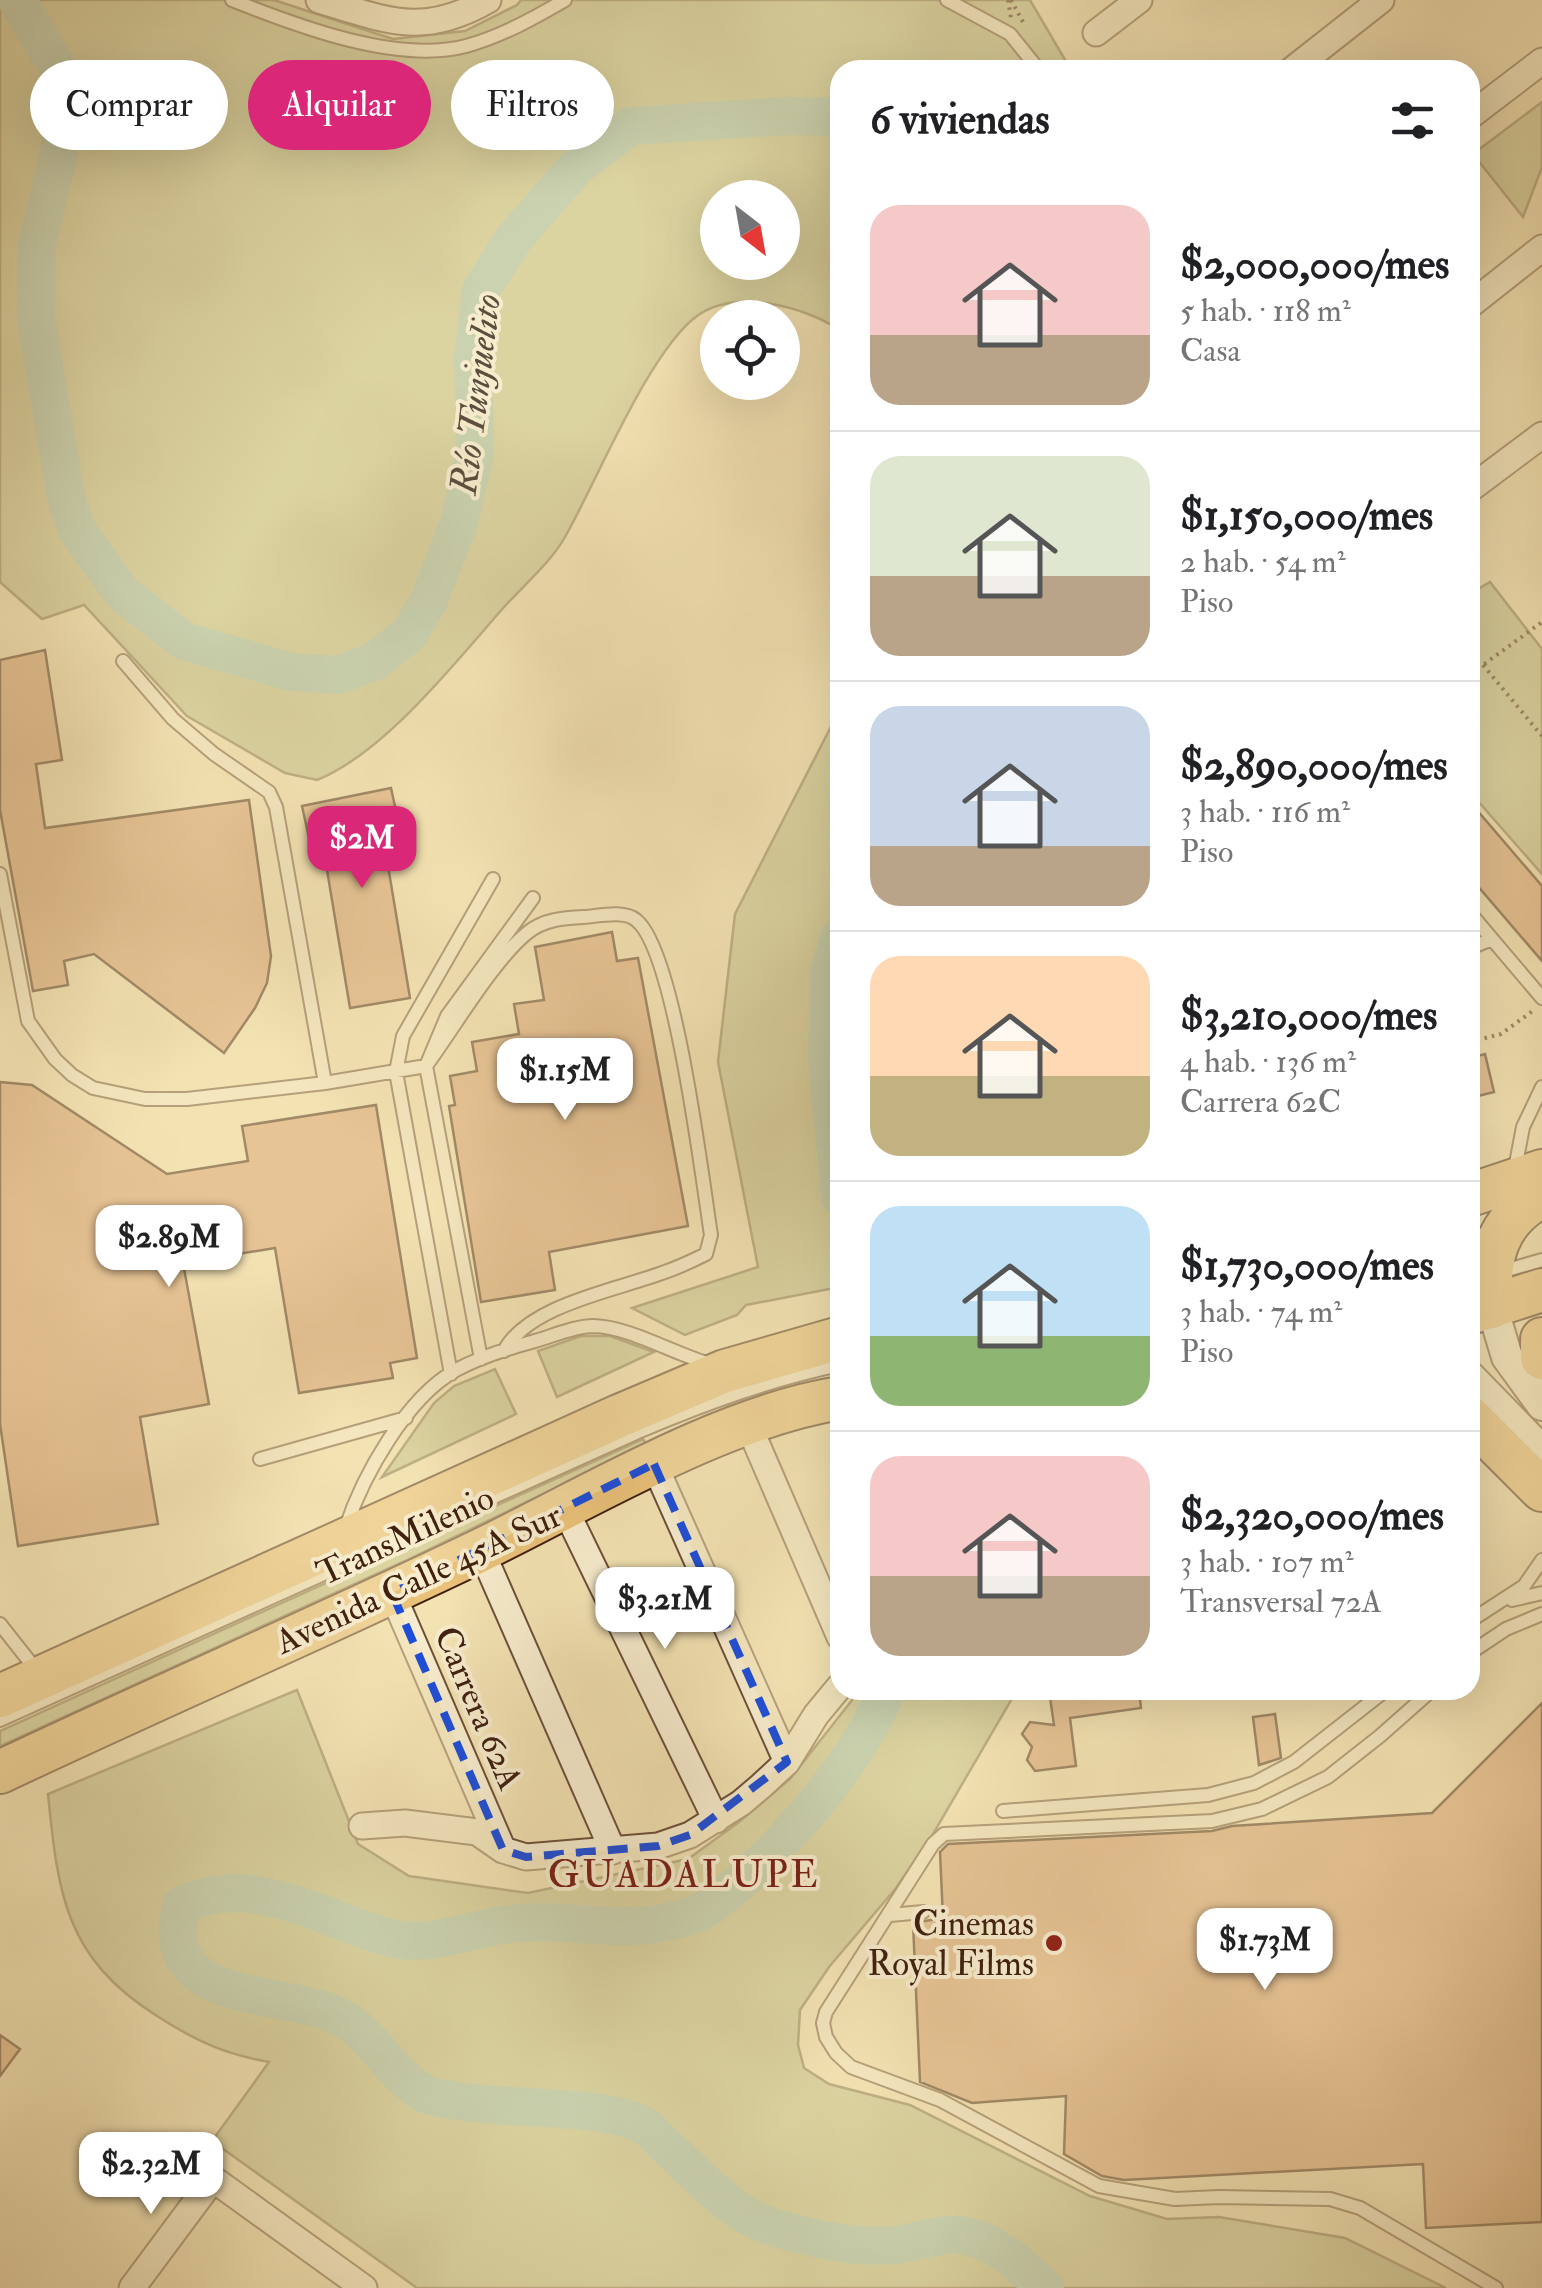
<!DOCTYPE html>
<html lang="es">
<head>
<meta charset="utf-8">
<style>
  body { margin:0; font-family:"IM FELL Double Pica",serif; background:#f6f6f6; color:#202124; height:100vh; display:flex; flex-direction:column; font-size:38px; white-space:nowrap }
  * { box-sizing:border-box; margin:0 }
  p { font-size:32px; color:#757577 }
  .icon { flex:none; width:55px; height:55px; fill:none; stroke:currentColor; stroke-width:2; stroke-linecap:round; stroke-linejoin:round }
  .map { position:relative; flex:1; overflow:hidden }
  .panel { position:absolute; left:830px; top:60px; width:650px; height:1640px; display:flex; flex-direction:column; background:#fff; border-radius:30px; box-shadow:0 10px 40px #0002 }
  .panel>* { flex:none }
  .top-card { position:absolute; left:30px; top:60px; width:650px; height:90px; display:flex; gap:20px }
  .needle { width:65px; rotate:149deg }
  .controls { position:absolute; left:700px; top:180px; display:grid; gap:20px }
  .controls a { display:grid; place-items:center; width:100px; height:100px; border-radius:50%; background:#fff; box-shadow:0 10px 40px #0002; font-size:50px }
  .price { position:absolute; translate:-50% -85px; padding:0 22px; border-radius:20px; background:#fff; color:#222; font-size:32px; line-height:65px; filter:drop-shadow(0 2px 5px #0008) }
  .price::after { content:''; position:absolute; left:50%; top:60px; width:30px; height:22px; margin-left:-15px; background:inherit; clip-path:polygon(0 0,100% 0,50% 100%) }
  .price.current { background:#db2777; color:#fff }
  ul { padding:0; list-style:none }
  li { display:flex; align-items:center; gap:30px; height:250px; padding:0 40px }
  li+li { border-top:2px solid #e0e0e0 }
  li span { display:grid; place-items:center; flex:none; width:280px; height:200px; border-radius:30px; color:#555 }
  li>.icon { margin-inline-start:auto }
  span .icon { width:120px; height:120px; fill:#fffc; stroke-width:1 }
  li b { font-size:42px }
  h2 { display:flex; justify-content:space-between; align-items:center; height:120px; padding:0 40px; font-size:42px }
  .pill { padding:0 35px; border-radius:45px; background:#fff; box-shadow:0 10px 40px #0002; font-size:35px; line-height:90px }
  .pill.current { background:#db2777; color:#fff }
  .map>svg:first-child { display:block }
  .green { fill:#bfc289; stroke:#80714c; stroke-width:2.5; fill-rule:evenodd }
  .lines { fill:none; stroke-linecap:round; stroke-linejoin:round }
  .river { stroke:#9bbeaa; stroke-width:38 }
  .building { fill:#d9a172; stroke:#40200f; stroke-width:2.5 }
  .service-casing { stroke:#6d5038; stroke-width:16 }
  .minor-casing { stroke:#6d5038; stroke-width:29 }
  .tertiary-casing { stroke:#6d5038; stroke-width:34 }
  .trunk-casing { stroke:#40200f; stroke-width:46 }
  .path { stroke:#40200f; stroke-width:4; stroke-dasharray:2.5 5; stroke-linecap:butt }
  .service { stroke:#f7eccd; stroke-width:12 }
  .minor { stroke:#f7eccd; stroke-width:25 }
  .tertiary { stroke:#f7eccd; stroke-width:30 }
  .trunk { stroke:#eac179; stroke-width:42 }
  .marked { fill:none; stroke:#1d4ed8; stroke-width:8; stroke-dasharray:20 12; stroke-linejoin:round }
  .poi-dot { fill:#8f2418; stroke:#f7eccd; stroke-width:4 }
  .labels { text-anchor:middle; stroke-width:8; stroke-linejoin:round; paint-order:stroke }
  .street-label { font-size:35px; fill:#40200f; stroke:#f7eccd }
  .poi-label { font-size:35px; fill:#40200f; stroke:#f7eccd; text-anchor:end }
  .water-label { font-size:38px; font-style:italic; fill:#5b4f3e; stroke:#f7eccd }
  .neighbourhood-label { font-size:38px; letter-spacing:2.5px; fill:#7a1f14; stroke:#f7eccd }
</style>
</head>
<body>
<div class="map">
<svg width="1542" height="2288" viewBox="0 0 1542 2288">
  <rect width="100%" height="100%" fill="#f3e2b2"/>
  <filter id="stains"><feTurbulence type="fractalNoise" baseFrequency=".002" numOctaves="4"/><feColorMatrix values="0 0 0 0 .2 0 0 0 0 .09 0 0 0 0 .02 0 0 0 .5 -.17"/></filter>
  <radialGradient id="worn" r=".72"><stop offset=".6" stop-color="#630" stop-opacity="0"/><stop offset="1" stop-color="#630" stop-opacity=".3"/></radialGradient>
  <path class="green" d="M0 0H274L393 39 465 31 517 5 521 0H1030L1071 70H840V330C803 306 735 288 697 316 649 351 597 481 565 537 551 562 525 584 505 606 456 661 386 752 317 780L285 773 187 716 84 605 42 619 0 582ZM718 198H782V262H718Z
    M1542 102V167L1523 217 1473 154Z
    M1490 582 1542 649V874L1470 792V594Z
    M840 709V1287L746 1305 737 1315 685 1335 632 1308 758 1267 718 1062 735 914Z
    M581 1336H610L654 1352 557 1397 538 1351Z
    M495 1369 516 1414 382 1477 434 1403 454 1386Z
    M643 1439 646 1444 405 1561 0 1746V1731Z
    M297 1690 358 1844 409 1876 528 1893 688 1859 739 1822 790 1779 860 1690H1017L933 1834 896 1888 829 1967 800 2010 798 2045 804 2068 829 2084 910 2105 1090 2196 1167 2219 1219 2217 1345 2238 1446 2288H417L212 2141 269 2062C224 2054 196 2041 157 2016 65 1958 58 1894 48 1794Z"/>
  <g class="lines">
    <path class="river" d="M17 0 57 67 63 110 59 153 37 245 36 318 67 502 77 530 122 593 184 641 291 672 339 675 375 661 409 634 429 600 459 523 475 453 473 356 481 290 515 237 577 166 631 126 785 116 840 117
      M840 937 829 971 827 1055 840 1197
      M887 1690C857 1764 775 1858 712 1905 700 1914 677 1921 662 1923 613 1933 560 1917 511 1924 472 1928 430 1948 391 1938 324 1920 250 1870 181 1906 155 2011 290 1987 344 2019 376 2038 393 2078 428 2095 436 2099 449 2099 458 2101 510 2110 593 2104 639 2123 649 2127 659 2140 667 2147 700 2177 733 2216 776 2228 816 2240 854 2248 896 2245 915 2243 936 2234 956 2235 992 2236 1021 2265 1045 2288"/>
  </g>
  <path class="building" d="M45 650 62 760 36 764 45 828 249 800 271 956 267 983 255 1008 224 1053 94 954 64 961 68 985 33 991 0 810V660Z
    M391 788 403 843 385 848 410 998 350 1008 325 858 314 861 302 806Z
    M1470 802 1542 886V961L1470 877Z
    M612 932 617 961 638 958 688 1226 549 1252 555 1290 481 1302 449 1106 455 1105 450 1076 477 1071 472 1042 519 1034 514 1004 544 1000 535 947Z
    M1485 1054 1494 1092 1470 1098V1058Z
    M0 1082 32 1085 167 1174 248 1161 242 1126 376 1105 417 1358 390 1363 393 1378 299 1393 275 1248 183 1263 209 1404 140 1417 158 1524 18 1546 0 1424Z
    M1049 1690H1139L1141 1708 1070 1718 1076 1766 1035 1771 1027 1760 1032 1747 1022 1734 1030 1722 1054 1725Z
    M1542 1703V2222L1426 2228 1423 2164 1124 2180 1102 2176 1064 2154 1066 2096 972 2103 920 2082 913 1923 943 1918 940 1852 948 1844 1212 1831 1232 1826 1432 1813Z
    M1275 1714 1281 1758 1259 1765 1253 1717Z
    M0 2035 20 2049 0 2076Z"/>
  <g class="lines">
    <g class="service-casing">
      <path id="service" d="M232 0C297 26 397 64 466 46 502 36 534 18 565 0
        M947 0 1010 34 1039 70
        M123 661 173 719 214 754 269 792 276 807 325 1083
        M0 874 28 1021 55 1059 72 1075 93 1088 145 1099H187L325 1083 426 1066C454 1028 492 962 527 933 544 919 564 918 584 917 599 916 624 910 636 920 675 950 702 1178 711 1235L706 1254C692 1261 677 1268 662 1273 617 1290 528 1305 504 1351
        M1470 913 1542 998
        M1470 948 1492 939
        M1514 1174 1523 1127 1542 1087
        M1470 1238 1492 1232
        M1497 1273 1542 1260
        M481 1359 426 1066 447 1016 533 898
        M451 1374 396 1072 403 1036 493 879
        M260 1459 406 1418
        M345 1530C362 1477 406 1398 456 1370 480 1357 509 1348 535 1341 553 1336 575 1326 594 1326 630 1327 674 1354 710 1364
        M1512 1600 1542 1593
        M1470 1621 1524 1586 1542 1560
        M0 1624 37 1671
        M1470 1653 1506 1629 1542 1614
        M1432 1690 1380 1736 1328 1777 1262 1809 1212 1821 944 1834 933 1844 826 2012 823 2023 826 2037 836 2053 851 2067 940 2100 1099 2186 1175 2199 1219 2197 1330 2199 1360 2208 1496 2288
        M0 1720 638 1432C704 1404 769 1380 840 1365
        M1003 1811 1208 1795 1254 1783 1294 1762 1386 1690
        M890 1915 923 1912"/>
    </g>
    <g class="minor-casing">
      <path id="minor" d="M319 0C387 20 422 38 488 0
        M1096 33 1139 0
        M1292 70 1381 0
        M1470 116 1542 61
        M1470 305 1542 248
        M1470 489 1542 435
        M748 1424 840 1637
        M654 1464 787 1762
        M565 1509 716 1820
        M481 1550 613 1851
        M392 1593 503 1850
        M362 1826 405 1823 477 1832 503 1850 526 1857 658 1846 690 1835 741 1803 761 1786 787 1762 816 1715 840 1686
        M132 2288 213 2179 364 2288"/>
    </g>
    <g class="tertiary-casing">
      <path id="tertiary" d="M1492 1307 1507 1357 1542 1405
        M1470 1377 1542 1451"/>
    </g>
    <g class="trunk-casing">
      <path id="trunk" d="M1470 1195 1542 1171
        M1492 1307C1487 1259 1496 1220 1542 1196
        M1470 1313 1542 1290
        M1542 1339V1358
        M1470 1418 1542 1490
        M0 1696 619 1416 725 1371 840 1338
        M0 1772C158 1697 319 1628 477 1552 586 1499 721 1417 840 1398"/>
    </g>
    <path class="path" d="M1008 0 1011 18
      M1011 0 1023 22
      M1470 662 1483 665 1542 622
      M1483 665 1542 736
      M1470 1042 1501 1034 1534 1010"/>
    <use href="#service" class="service"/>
    <use href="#minor" class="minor"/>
    <use href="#tertiary" class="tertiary"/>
    <use href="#trunk" class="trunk"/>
  </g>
  <path d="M0 0H1542V2288H0ZM654 1464 787 1762 690 1835 658 1846 526 1857 503 1850 392 1593Z" fill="#f3e2b2" fill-opacity=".55" fill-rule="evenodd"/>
  <path class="marked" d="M654 1464 787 1762 690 1835 658 1846 526 1857 503 1850 392 1593Z"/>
  <circle class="poi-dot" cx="1054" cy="1943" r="10"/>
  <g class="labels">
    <g class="street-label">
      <text transform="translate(405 1535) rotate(-25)" y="12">TransMilenio</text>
      <text transform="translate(418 1578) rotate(-25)" y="12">Avenida Calle 45A Sur</text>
      <text transform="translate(479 1708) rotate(67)" y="12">Carrera 62A</text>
    </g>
    <g class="poi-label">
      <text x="1034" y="1935">Cinemas<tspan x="1034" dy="40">Royal Films</tspan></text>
    </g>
    <g class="water-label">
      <text transform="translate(475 394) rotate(-83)" y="13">Río Tunjuelito</text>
    </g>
    <g class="neighbourhood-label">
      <text x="684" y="1887">GUADALUPE</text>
    </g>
  </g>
  <rect width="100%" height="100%" filter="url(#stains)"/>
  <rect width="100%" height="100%" fill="url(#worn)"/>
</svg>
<div class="controls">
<a><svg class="needle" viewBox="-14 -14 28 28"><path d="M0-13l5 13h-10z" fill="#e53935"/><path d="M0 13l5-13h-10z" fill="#757577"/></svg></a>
<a><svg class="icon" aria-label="locate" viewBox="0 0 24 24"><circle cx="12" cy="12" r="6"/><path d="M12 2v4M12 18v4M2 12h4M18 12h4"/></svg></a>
</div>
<b class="price current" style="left:362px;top:891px">$2M</b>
<b class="price" style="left:565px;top:1123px">$1.15M</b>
<b class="price" style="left:169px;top:1290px">$2.89M</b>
<b class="price" style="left:665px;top:1652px">$3.21M</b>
<b class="price" style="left:1265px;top:1993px">$1.73M</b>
<b class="price" style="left:151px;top:2217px">$2.32M</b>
<div class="top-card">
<a class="pill">Comprar</a>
<a class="pill current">Alquilar</a>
<a class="pill">Filtros</a>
</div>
<section class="panel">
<h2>6 viviendas<svg class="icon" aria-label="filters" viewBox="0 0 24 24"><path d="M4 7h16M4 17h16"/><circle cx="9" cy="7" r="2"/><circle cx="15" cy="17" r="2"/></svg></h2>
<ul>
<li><span style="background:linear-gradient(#f6c9c9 65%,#b9a48a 0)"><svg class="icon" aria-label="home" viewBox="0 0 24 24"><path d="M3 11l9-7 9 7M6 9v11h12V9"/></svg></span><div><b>$2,000,000/mes</b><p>5 hab. · 118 m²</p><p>Casa</p></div></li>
<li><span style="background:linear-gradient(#dfe7d0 60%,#b9a48a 0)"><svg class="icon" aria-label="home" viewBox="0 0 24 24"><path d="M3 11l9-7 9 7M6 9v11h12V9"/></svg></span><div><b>$1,150,000/mes</b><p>2 hab. · 54 m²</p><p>Piso</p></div></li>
<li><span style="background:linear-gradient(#c9d6e8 70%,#b9a48a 0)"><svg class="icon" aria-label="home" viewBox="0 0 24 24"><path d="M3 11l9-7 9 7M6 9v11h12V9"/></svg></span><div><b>$2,890,000/mes</b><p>3 hab. · 116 m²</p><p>Piso</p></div></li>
<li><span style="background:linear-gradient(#ffd9b3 60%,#c2b280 0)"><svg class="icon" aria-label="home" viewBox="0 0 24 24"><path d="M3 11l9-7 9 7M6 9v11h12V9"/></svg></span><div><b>$3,210,000/mes</b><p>4 hab. · 136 m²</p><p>Carrera 62C</p></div></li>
<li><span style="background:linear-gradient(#bfe0f5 65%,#8fb573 0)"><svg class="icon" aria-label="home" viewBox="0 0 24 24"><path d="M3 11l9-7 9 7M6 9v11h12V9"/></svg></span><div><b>$1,730,000/mes</b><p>3 hab. · 74 m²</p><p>Piso</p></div></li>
<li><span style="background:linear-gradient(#f6c9c9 60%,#b9a48a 0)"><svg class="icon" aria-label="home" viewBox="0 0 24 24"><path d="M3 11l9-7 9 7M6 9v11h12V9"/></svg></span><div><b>$2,320,000/mes</b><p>3 hab. · 107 m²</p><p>Transversal 72A</p></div></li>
</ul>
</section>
</div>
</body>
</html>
